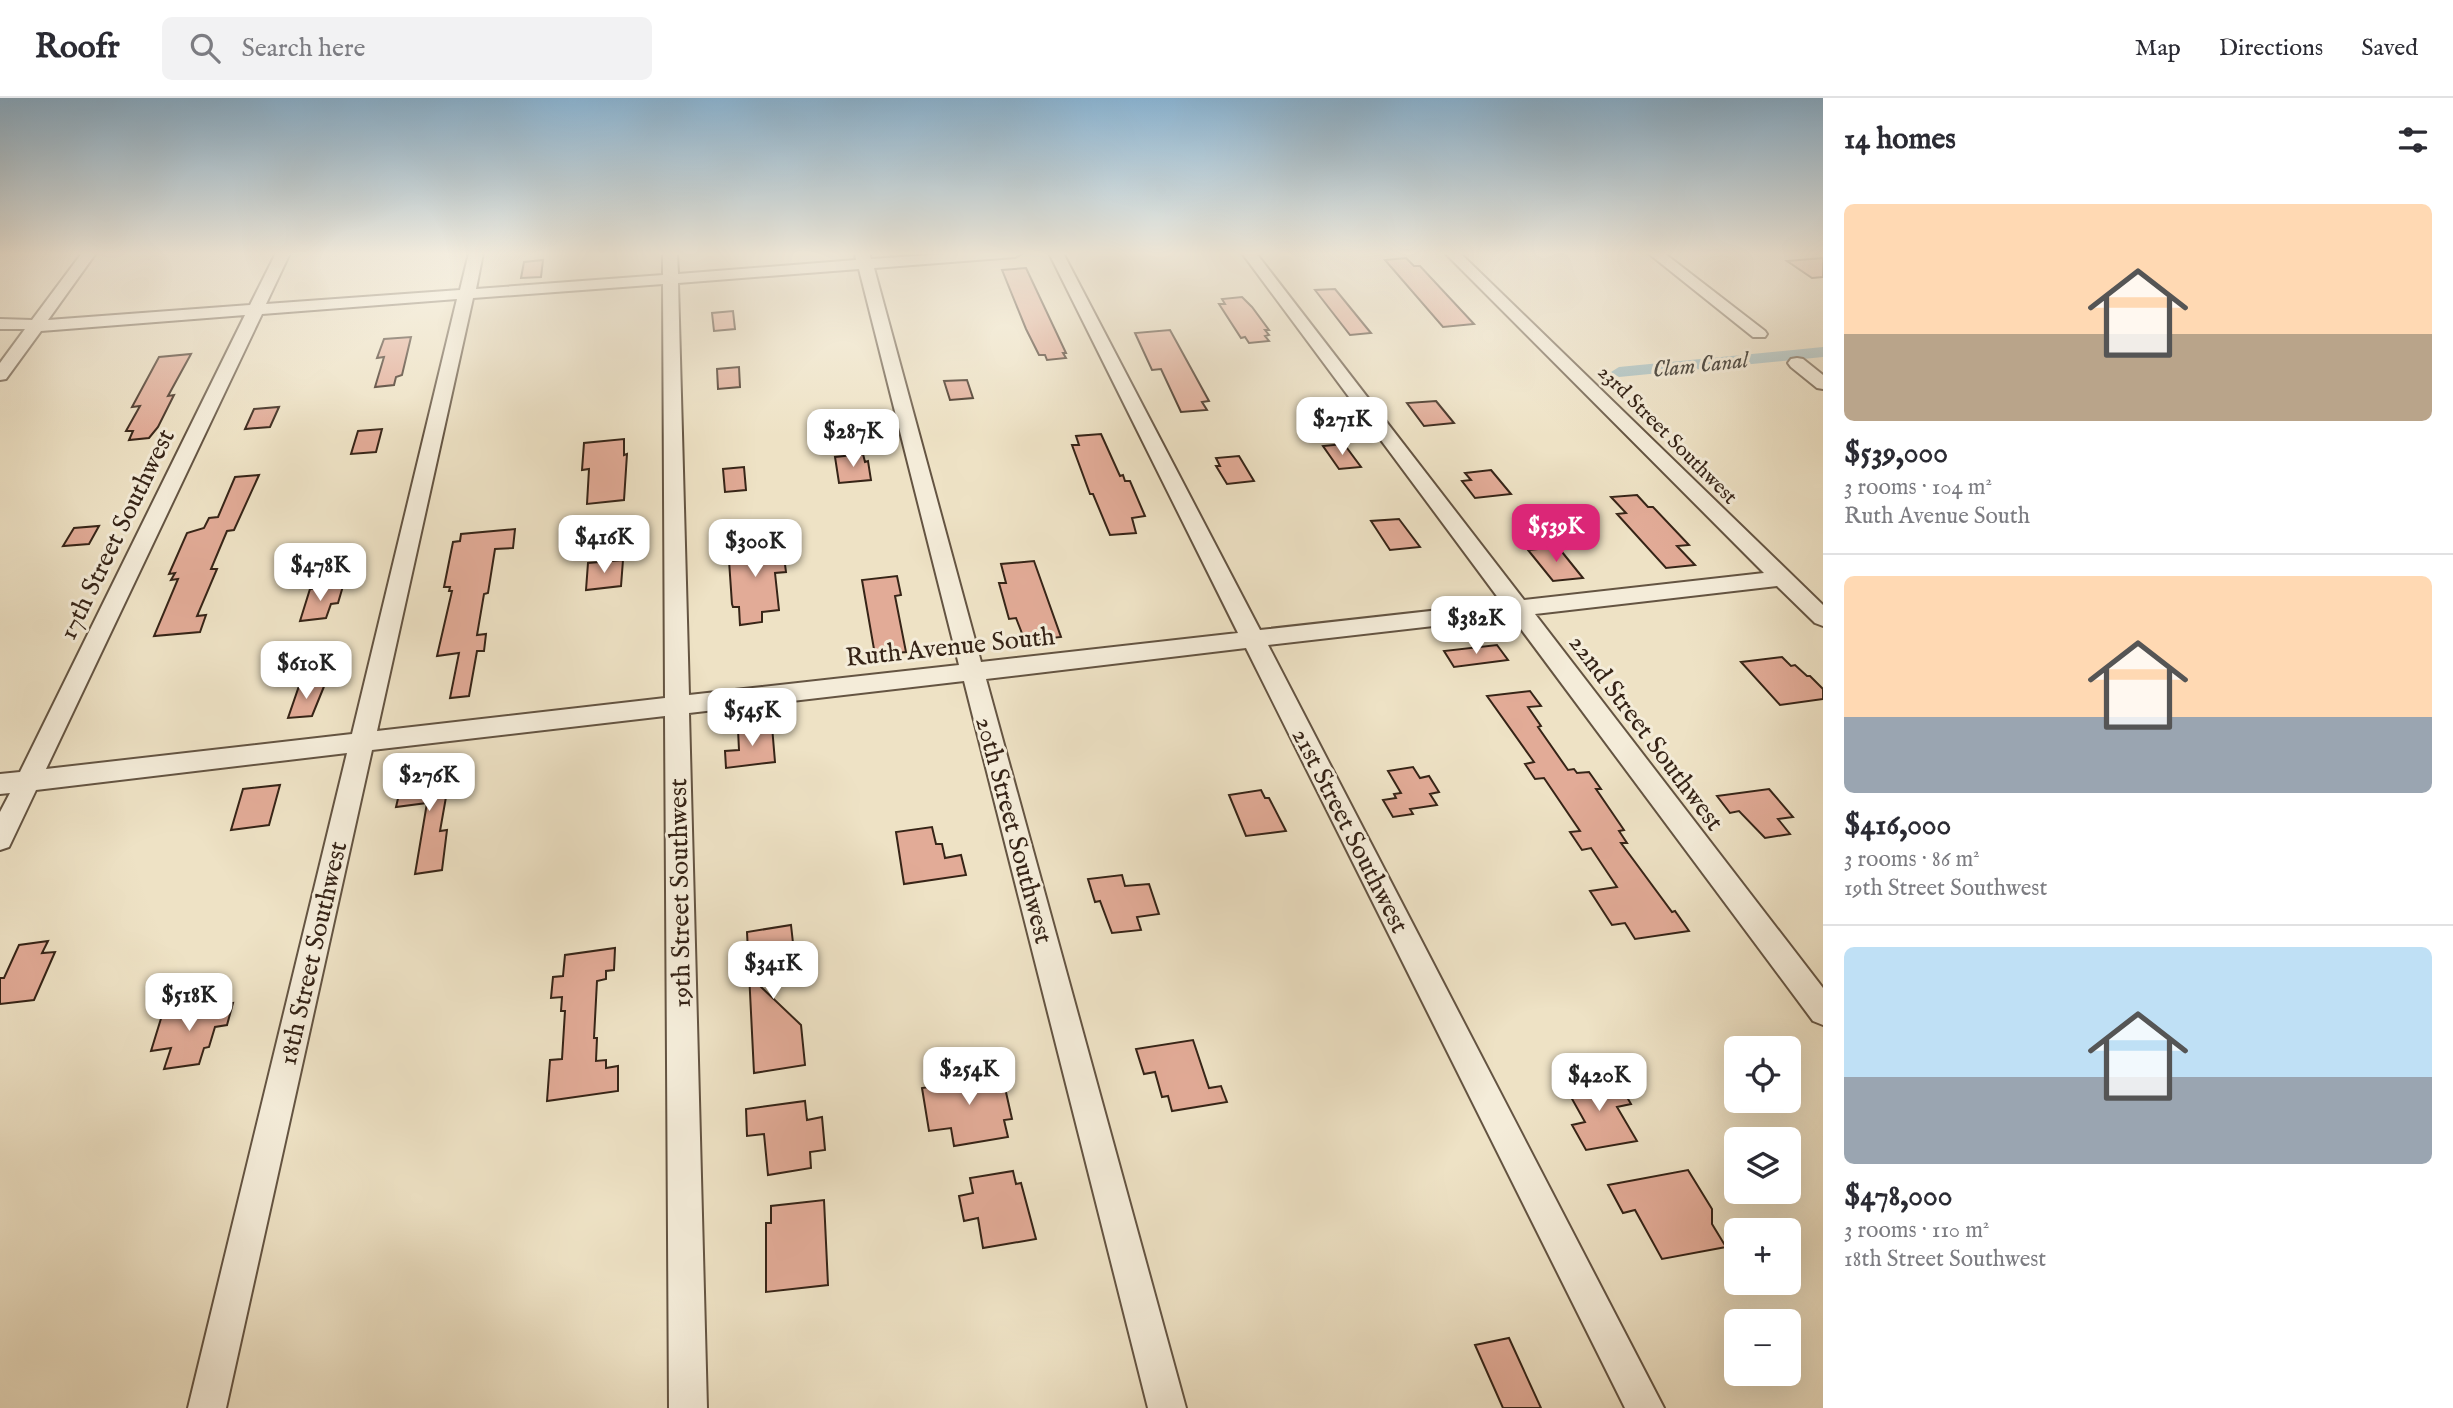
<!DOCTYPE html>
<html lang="en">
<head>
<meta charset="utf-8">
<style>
  body { margin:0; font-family:"IM FELL English",serif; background:#f2f2f3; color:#2b2b33; height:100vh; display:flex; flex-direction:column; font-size:26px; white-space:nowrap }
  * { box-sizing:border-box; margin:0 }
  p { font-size:23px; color:#7c7c81 }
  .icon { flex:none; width:38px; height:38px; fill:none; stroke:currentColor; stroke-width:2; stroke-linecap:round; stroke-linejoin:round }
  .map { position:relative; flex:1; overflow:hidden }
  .details { display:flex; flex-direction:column; background:#fff; width:630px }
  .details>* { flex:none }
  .tools { position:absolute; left:1724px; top:938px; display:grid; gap:14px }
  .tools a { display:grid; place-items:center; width:77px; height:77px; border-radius:10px; background:#fff; box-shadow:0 7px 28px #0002; font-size:35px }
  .price { position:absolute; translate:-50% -60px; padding:0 16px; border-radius:14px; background:#fff; color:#222; font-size:23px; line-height:46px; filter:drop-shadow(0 2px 4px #0008) }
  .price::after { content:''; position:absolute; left:50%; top:42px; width:21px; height:16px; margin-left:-10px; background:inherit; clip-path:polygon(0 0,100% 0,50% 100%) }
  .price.current { background:#db2777; color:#fff }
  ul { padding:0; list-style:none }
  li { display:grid; align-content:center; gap:14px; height:371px; padding:0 21px }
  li+li { border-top:2px solid #e1e1e2 }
  li span { display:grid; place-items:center; height:217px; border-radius:10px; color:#555 }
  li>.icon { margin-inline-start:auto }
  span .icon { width:126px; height:126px; fill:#fffc; stroke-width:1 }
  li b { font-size:30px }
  h2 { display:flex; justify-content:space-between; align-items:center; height:84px; padding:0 21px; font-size:30px }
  header { display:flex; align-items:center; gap:42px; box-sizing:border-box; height:98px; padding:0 35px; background:#fff; border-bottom:2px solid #e1e1e2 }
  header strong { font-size:33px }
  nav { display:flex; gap:38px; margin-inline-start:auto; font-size:24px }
  .search { width:490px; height:63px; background:#f2f2f3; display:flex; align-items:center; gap:18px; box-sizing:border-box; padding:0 24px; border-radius:10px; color:#7c7c81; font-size:26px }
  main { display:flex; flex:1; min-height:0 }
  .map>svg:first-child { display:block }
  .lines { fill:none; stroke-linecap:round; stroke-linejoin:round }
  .canal { fill:#9ebbbf; fill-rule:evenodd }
  .building { fill:#e2ab97; stroke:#362417; stroke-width:2 }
  .minor-casing { stroke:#645442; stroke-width:4 }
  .minor { fill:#f4ecd9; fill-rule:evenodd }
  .labels { text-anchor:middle; stroke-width:6; stroke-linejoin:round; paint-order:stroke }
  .far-street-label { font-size:21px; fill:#362417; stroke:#f4ecd9 }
  .far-water-label { font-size:23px; font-style:italic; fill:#555149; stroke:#f4ecd9 }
  .street-label { font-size:26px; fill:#362417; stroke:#f4ecd9 }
</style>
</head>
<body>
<header>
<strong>Roofr</strong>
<div class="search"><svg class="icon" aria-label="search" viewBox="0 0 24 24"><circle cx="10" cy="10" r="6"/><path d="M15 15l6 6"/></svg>Search here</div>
<nav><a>Map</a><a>Directions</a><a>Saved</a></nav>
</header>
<main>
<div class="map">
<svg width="1823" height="1310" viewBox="0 0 1823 1310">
  <rect width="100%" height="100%" fill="#eee2c5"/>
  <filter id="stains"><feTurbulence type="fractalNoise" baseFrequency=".00286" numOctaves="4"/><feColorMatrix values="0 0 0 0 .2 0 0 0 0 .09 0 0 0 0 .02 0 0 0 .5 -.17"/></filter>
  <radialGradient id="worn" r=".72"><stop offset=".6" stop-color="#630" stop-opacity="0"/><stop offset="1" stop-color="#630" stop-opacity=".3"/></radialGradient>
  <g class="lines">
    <path class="canal" d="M1823 249V259L1619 279 1611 274 1619 269Z"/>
  </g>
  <path class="building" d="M1406 160 1414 168H1420L1474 226 1443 229 1385 162Z
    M1823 160V179L1812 180 1787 163Z
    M543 162 541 179 521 180 524 164Z
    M1026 170 1066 255H1063L1066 260 1047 262 1045 257H1039L1026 231 1002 172Z
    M1335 191 1366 229 1371 235 1350 237 1315 192Z
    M1242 199 1252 209 1269 232H1265L1269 237 1265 238 1269 243 1249 245 1245 239 1241 240 1219 206H1225L1222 201Z
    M733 213 735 231 714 233 712 215Z
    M1170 232 1209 303 1202 304 1207 312 1181 314 1161 271 1152 272 1135 235Z
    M411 239 402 277 396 279 394 287 375 289 384 259 377 260 384 241Z
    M191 256 168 298 174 297 158 329 149 340 129 342 133 333H126L140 308 132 309 159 259Z
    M739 269 740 289 718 291 717 271Z
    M967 282 973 300 950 302 944 283Z
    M1436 303 1454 325 1424 328 1407 305Z
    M279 309 270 329 245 331 254 311Z
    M382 331 376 354 351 356 358 333Z
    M1101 336 1120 378 1123 377 1125 383H1130L1145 418 1132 420 1136 435 1110 437 1093 396H1090L1072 347H1079L1076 338Z
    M624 341V357L627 356 624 402 587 406 589 371 582 372 584 345Z
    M1344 346 1361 369 1339 371 1323 348Z
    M863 356 865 364 868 363 871 382 839 385 835 359Z
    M1239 358 1254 383 1227 386 1216 368H1220L1216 360Z
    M744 369 746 392 725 394 723 371Z
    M1491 372 1511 396 1475 400 1462 383 1471 382 1465 375Z
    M259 377 234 432 227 433 211 471H217L197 518 206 517 200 534 154 538 178 481 171 482 175 475 169 476 187 435 204 430 209 420 218 419 235 379Z
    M1637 397 1648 409H1653L1689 447 1677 448 1695 467 1666 470 1617 416 1626 415 1611 399Z
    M626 421V443L609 445 610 422Z
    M1399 421 1420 449 1390 452 1371 423Z
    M99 428 89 446 63 448 74 430Z
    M515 431 513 450 495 451 488 495 484 496 477 537 486 536 484 553H477L469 598 450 600 459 555 437 558 452 493H449L450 489H444L453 444 460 443 461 436Z
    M782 443 786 474 775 475 779 512 762 514V524L740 527 739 509H733L732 506 728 448Z
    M1558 449 1583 480 1553 483 1528 452Z
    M623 462 621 488 586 492 588 465Z
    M1034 463 1061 539 1025 543 1016 520 1009 521 999 485H1006L1001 466Z
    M897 478 901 497 895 498 906 554 875 557 862 482Z
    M343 488 338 505 331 506 326 520 300 523 310 491Z
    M1497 547 1508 562 1454 569 1444 553Z
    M1782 559 1791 568 1795 567 1807 578H1810L1823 591V601L1780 607 1741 564Z
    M325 586 312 618 288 620 299 588Z
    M1530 593 1541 608 1528 609 1541 628 1538 629 1568 672 1574 671 1577 675 1589 674 1601 691H1596L1624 732 1619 733 1627 745H1621L1672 814 1675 813 1689 833 1635 841 1625 825 1612 827 1590 793 1617 789 1591 750 1582 752 1570 734 1580 733 1544 680 1535 681 1525 666 1534 664 1487 598Z
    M772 628 775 664 726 670 725 653 739 652 738 632Z
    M452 665 440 733 447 732 442 772 415 776 427 705 396 709 400 692 406 691 408 681 416 680 418 669Z
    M1413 669 1420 680 1429 678 1439 694 1430 696 1437 707 1410 711 1413 716 1393 719 1383 702 1396 700 1394 696 1401 695 1388 673Z
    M280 687 269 727 231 732 243 691Z
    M1769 691 1793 719 1778 721 1790 736 1765 740 1739 713 1730 715 1717 698Z
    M1261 692 1265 700H1269L1286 733 1246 738 1229 697Z
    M932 729 936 746H942L945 760 961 757 966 777 904 786 896 734Z
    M1122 777 1125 788 1149 786 1159 816 1137 819 1141 832 1112 835 1100 803 1095 804 1088 781Z
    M791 827 797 881 759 887 801 927 805 967 754 975 747 834Z
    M48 843 42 855 55 854 34 902 0 906V880H4L19 847Z
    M615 850 614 872 606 873V881L597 883 594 940H597L596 963 606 962V970L618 968V993L547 1003 550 962 562 961 565 913H561L562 899 551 900 553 879 563 878 565 857Z
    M233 905 227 927 215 929 209 949 204 950 199 966 164 971 171 950 151 953 163 914Z
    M1193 942 1209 990 1221 988 1227 1004 1172 1013 1168 998 1162 999 1155 974 1144 976 1136 951Z
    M1001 972 1012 1021 1004 1022 1008 1039 954 1048 951 1030 929 1033 922 990 944 987 943 981Z
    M1598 977 1607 992 1621 989 1631 1006 1617 1009 1637 1043 1586 1052 1572 1027 1585 1024 1562 983Z
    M805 1003 807 1022 822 1019 825 1052 810 1054 811 1070 768 1077 764 1036 747 1038 746 1011Z
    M1688 1072 1712 1111V1126L1726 1149 1662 1161 1635 1112 1623 1115 1608 1087Z
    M1013 1073 1016 1086 1021 1085 1036 1141 983 1150 978 1120 964 1123 959 1098 973 1095 970 1080Z
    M824 1102 828 1187 766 1194V1125H771V1108Z
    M1509 1240 1541 1310H1503L1475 1247Z"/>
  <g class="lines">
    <g class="minor-casing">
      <path id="minor" d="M82 155H96L48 222 250 207 276 155H290L266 206 460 192 469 155H483L476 191 663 177V155H677L678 176 856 162 855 155H869L871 161 960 155H1022L1015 159 874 170 981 564 1238 535 1049 155H1063L1260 532 1502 505 1242 155H1256L1524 502 1764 475 1445 155H1460L1823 507V528L1815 525 1777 488 1535 516 1823 890V927L1813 923 1512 519 1268 547 1664 1310H1625L1246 550 986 581 1186 1310H1148L964 583 689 615 707 1310H669L665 618 372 652 226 1310H188L347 655 36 692 9 749 0 752V714L10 695 0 696V676L20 674 245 217 41 233 6 281 0 282V265L25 231H0V221L32 222ZM859 171 959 567 689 597 678 185ZM663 186 665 600 377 633 473 200ZM457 201 352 636 46 671 262 216Z
        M1648 155H1664L1765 233 1767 236 1765 239H1753Z
        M1797 260 1803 261 1823 277V291L1817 290 1791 269 1788 265 1791 261Z"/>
    </g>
    <use href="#minor" class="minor"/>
  </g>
  <linearGradient id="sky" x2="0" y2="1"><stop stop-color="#8ab7d8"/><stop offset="0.46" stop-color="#f7f2e5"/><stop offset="1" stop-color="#f7f2e5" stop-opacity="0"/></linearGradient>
  <rect width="1823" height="338" fill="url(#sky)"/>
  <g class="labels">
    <g class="far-street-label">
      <text transform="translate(1668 336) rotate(45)" y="7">23rd Street Southwest</text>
    </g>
    <g class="far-water-label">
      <text transform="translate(1700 266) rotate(-6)" y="8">Clam Canal</text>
    </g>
    <g class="street-label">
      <text transform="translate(116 436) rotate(-64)" y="9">17th Street Southwest</text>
      <text transform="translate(950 548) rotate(-6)" y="9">Ruth Avenue South</text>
      <text transform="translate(1647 634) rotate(53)" y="9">22nd Street Southwest</text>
      <text transform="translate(1015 732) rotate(75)" y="9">20th Street Southwest</text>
      <text transform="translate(1351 732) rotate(63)" y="9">21st Street Southwest</text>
      <text transform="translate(679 795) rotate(-91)" y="9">19th Street Southwest</text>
      <text transform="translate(312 855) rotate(-77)" y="9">18th Street Southwest</text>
    </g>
  </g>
  <rect width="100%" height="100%" filter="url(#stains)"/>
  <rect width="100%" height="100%" fill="url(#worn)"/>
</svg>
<div class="tools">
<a><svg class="icon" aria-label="locate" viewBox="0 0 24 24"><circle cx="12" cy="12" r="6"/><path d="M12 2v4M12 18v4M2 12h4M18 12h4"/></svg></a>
<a><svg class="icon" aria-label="layers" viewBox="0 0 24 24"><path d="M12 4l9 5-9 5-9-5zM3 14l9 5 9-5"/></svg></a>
<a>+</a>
<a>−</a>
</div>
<b class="price" style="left:1342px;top:359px">$271K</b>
<b class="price" style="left:853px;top:371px">$287K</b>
<b class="price current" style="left:1556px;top:466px">$539K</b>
<b class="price" style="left:604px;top:477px">$416K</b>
<b class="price" style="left:755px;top:481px">$300K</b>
<b class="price" style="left:320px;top:505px">$478K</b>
<b class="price" style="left:1476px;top:558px">$382K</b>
<b class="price" style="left:306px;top:603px">$610K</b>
<b class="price" style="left:752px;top:650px">$545K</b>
<b class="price" style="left:429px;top:715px">$276K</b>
<b class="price" style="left:773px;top:903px">$341K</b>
<b class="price" style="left:189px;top:935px">$518K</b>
<b class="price" style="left:969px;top:1009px">$254K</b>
<b class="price" style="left:1599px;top:1015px">$420K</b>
</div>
<section class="details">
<h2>14 homes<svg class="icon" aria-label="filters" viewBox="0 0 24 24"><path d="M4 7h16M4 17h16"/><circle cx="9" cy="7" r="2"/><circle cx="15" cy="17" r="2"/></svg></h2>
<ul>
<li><span style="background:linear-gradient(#ffd9b3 60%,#b9a48a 0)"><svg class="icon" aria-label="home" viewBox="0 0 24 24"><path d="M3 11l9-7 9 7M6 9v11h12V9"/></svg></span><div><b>$539,000</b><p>3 rooms · 104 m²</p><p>Ruth Avenue South</p></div></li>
<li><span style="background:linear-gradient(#ffd9b3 65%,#9aa5b1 0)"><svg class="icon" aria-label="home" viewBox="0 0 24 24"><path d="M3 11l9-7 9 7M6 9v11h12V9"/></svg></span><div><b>$416,000</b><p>3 rooms · 86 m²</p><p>19th Street Southwest</p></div></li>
<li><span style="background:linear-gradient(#bfe0f5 60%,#9aa5b1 0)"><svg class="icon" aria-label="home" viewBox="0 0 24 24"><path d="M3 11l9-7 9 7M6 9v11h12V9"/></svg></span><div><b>$478,000</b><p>3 rooms · 110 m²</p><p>18th Street Southwest</p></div></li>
</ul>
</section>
</main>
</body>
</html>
